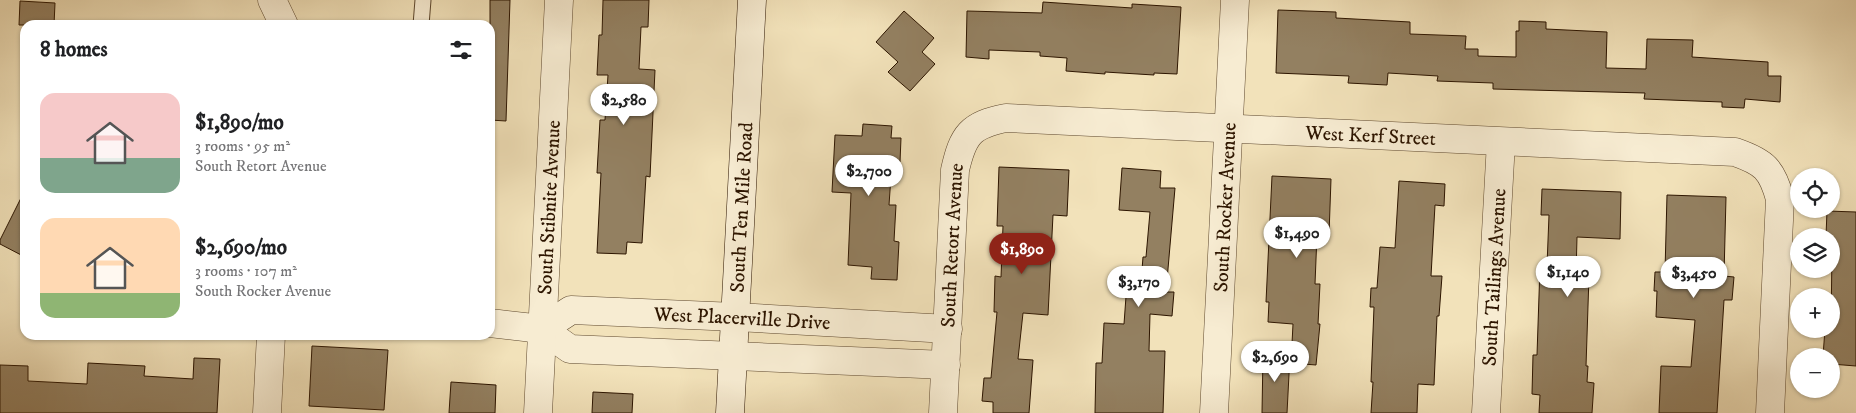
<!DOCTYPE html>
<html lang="en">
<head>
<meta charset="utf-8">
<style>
  body { margin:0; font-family:"IM FELL DW Pica",serif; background:#f2f2f2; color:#202124; height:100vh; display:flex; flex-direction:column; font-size:19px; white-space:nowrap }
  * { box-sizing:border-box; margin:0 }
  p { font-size:16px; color:#757577 }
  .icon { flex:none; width:28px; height:28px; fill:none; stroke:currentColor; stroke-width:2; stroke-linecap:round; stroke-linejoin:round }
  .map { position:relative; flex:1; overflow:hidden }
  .drawer { position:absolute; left:20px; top:20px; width:475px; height:320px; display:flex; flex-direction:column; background:#fff; border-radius:15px; box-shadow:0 1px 4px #0004 }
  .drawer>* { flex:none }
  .fabs { position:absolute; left:1790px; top:168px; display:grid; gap:10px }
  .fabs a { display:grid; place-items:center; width:50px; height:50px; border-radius:50%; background:#fff; box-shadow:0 1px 4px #0004; font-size:25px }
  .price { position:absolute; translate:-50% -42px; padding:0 11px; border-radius:18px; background:#fff; color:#222; font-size:16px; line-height:32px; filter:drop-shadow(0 1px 2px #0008) }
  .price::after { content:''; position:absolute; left:50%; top:30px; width:15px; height:11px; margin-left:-8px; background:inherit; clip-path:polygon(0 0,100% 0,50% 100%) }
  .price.selected { background:#8f2418; color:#fff }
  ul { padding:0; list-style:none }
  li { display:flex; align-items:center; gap:15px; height:125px; padding:0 20px }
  li span { display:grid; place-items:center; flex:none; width:140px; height:100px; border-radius:15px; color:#555 }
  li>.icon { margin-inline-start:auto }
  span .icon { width:60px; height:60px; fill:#fffc; stroke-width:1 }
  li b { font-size:21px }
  h2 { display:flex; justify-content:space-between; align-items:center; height:60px; padding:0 20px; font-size:21px }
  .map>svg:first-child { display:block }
  .building { fill:#938061; stroke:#2d1500 }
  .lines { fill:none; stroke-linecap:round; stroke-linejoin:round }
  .lane-casing { stroke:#5e482e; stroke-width:17 }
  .street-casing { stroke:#5e482e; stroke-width:29 }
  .secondary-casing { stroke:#2d1500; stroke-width:29 }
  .lane { stroke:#f7ecd2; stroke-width:15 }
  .street { stroke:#f7ecd2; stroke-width:28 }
  .secondary { stroke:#f7ecd2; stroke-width:28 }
  .labels { text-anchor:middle; stroke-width:4; stroke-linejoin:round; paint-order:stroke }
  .street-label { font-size:20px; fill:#2d1500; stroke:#f7ecd2 }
</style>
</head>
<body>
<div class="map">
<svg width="1856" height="413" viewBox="0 0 1856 413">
  <rect width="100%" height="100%" fill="#f2e2ba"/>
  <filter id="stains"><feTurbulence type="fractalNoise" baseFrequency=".004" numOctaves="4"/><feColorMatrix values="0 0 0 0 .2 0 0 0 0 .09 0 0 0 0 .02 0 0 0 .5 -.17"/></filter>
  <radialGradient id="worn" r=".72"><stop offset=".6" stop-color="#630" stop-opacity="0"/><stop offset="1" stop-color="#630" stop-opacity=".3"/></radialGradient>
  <path class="building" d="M490 0H510L506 121 490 120Z
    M603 0H649L648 27H641L639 69 655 70 650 177 646 176 642 243 627 242 626 254 597 253 601 173H597L600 120H605L608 75H597L599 35H602Z
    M20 1 55 3 54 25H19Z
    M1043 2 1132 8V4L1181 7 1177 74 1154 73V75L1105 72V74L1066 71 1067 58 1040 56V52L989 50V59L966 57 967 11 1042 13Z
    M1278 10 1336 12V18L1410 22V34L1466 36 1465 49H1478V56L1516 57V31H1519V21L1546 22V29L1607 32 1606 68 1646 69 1647 39 1693 40 1692 57 1768 62V76H1781L1780 102 1745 99 1744 108 1722 107V102L1644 99 1645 93 1493 89V83L1437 81 1438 76 1388 73 1387 85 1348 83 1349 76 1276 73Z
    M904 11 934 38 922 52 935 64 910 91 888 72 898 62 876 42Z
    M863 124 892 126 891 138H901L900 162H892L889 205H896L894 241 899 242 897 280 871 279 872 267 848 265 851 193 832 192 835 135 862 136Z
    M999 167 1069 170 1067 216 1053 215 1048 315 1023 313 1018 359 1033 360 1029 413H993V402L982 401 984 378H991L997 312H994L995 276 1001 277 1003 226H997Z
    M1122 168 1161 171 1160 188H1175L1166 292H1174L1172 316 1150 314 1149 351H1165L1163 413H1095L1096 363H1102L1104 323 1124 324 1128 269 1142 270 1143 257H1146L1150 212 1119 210Z
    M1272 176 1331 179 1329 235H1317L1315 284H1320L1318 324H1320L1316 365 1291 363 1293 324 1268 322 1269 302H1266Z
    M1399 181 1445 184 1444 206 1435 205 1431 276H1442L1439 316H1437L1434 385 1418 384 1417 413H1371L1373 382H1371L1374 307H1370L1371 288H1377L1380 247 1395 248Z
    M1542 189 1621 192 1620 239 1577 237 1576 275 1589 276 1586 366H1588L1587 382 1594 383 1592 413H1539L1540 395 1532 394 1533 355H1537L1540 266H1547L1549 215H1541Z
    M25 190V257L0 244V240Z
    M1667 195 1726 197 1724 276 1734 277 1732 300H1724L1717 413H1659L1661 366 1691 367 1695 320 1656 317 1657 291H1654L1655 272H1665Z
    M1827 211 1856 212V366L1831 364V356H1823L1825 329H1831L1832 250 1831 236H1826Z
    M312 346 388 350 384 410 309 406Z
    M1263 354 1290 355 1287 413H1262Z
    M194 358 220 359 217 413H0V365L28 366V381L87 384 88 363 145 366 144 376 193 379Z
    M451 382 496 385 495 413H449Z
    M593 392 633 394 632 413H592Z"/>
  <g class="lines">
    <g class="lane-casing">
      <path id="lane" d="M421 25 423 0"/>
    </g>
    <g class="street-casing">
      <g id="street">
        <path d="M272 0 284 25"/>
        <path d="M490 323 542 329 570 349 946 365"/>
        <path id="s1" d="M542 329 571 310 736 317 948 329"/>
        <path d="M267 413 271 335"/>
        <path id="s2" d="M538 413 559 0"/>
        <path id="s3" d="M943 413 955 170C963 135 970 125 1006 118L1735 152C1764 162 1772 169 1780 199L1770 413"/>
        <path id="s4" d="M1214 413 1235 0"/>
        <path id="s5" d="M1486 413 1501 142"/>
      </g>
    </g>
    <g class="secondary-casing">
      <g id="secondary">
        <path id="s6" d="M730 413 752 0"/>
      </g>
    </g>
    <use href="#lane" class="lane"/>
    <use href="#street" class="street"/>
    <use href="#secondary" class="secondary"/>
  </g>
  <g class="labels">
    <g class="street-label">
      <text dy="7" stroke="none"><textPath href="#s3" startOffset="688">West Kerf Street</textPath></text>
      <text dy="7" stroke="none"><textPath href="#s2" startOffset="206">South Stibnite Avenue</textPath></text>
      <text dy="7" stroke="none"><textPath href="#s6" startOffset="206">South Ten Mile Road</textPath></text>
      <text dy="7" stroke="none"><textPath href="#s4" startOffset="206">South Rocker Avenue</textPath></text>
      <text dy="7" stroke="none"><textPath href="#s3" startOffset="168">South Retort Avenue</textPath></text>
      <text dy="7" stroke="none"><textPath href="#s5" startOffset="136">South Tailings Avenue</textPath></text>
      <text dy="7" stroke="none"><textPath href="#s1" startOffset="206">West Placerville Drive</textPath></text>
    </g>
  </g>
  <rect width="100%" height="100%" filter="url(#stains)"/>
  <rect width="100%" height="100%" fill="url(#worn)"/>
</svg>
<div class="fabs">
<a><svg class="icon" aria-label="locate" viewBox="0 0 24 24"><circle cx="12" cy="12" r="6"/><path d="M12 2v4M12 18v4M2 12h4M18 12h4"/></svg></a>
<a><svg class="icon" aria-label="layers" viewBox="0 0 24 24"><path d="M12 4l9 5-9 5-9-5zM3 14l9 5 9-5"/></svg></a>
<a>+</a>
<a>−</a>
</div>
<b class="price" style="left:624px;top:126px">$2,580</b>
<b class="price" style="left:869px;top:197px">$2,700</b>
<b class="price" style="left:1297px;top:259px">$1,490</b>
<b class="price selected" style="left:1022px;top:275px">$1,890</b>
<b class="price" style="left:1568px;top:298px">$1,140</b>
<b class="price" style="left:1694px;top:299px">$3,450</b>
<b class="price" style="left:1139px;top:308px">$3,170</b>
<b class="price" style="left:1275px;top:383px">$2,690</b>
<section class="drawer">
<h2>8 homes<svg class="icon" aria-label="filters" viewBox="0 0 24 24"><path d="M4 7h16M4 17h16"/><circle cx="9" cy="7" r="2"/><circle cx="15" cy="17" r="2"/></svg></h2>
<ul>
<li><span style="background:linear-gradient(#f6c9c9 65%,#7fa58c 0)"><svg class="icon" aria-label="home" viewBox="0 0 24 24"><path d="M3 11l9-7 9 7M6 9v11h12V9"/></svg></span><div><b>$1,890/mo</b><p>3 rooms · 95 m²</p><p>South Retort Avenue</p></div></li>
<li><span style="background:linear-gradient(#ffd9b3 75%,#8fb573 0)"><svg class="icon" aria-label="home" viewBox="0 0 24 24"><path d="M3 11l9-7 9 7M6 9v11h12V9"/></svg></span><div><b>$2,690/mo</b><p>3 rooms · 107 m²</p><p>South Rocker Avenue</p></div></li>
</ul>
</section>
</div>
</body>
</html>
